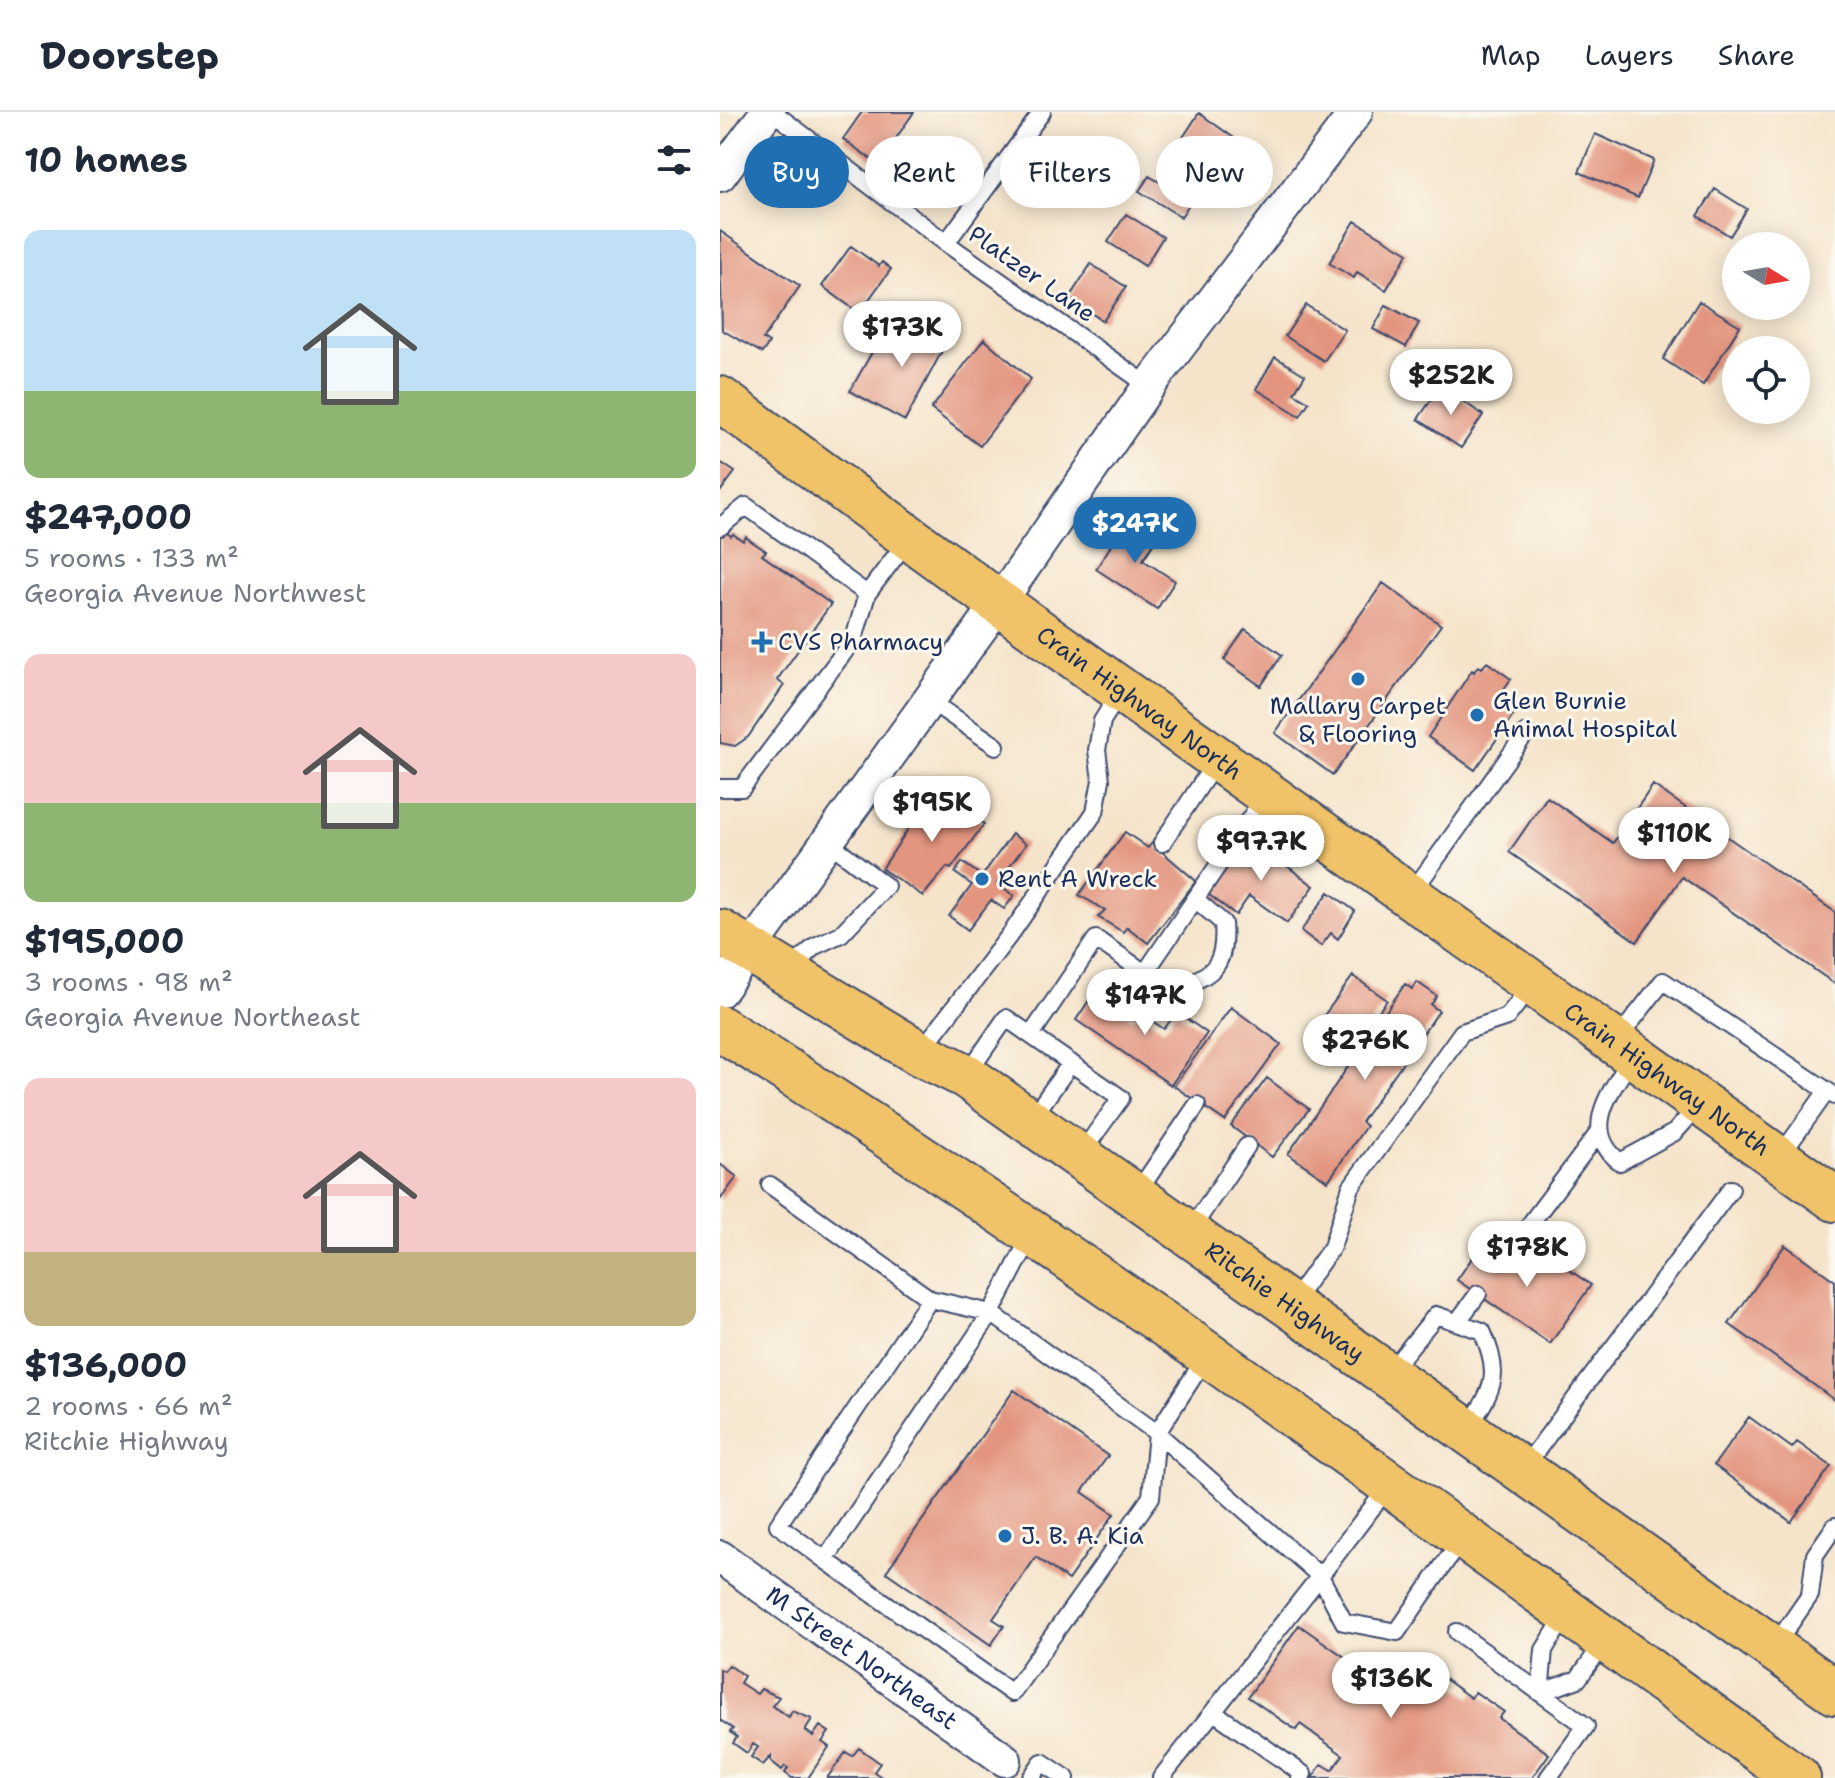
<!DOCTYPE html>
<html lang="en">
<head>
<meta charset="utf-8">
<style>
  body { margin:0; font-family:"Shantell Sans",sans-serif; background:#f6f6f7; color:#1f2937; height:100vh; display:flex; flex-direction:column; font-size:30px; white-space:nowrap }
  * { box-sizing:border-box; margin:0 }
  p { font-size:26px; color:#747a83 }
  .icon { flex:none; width:44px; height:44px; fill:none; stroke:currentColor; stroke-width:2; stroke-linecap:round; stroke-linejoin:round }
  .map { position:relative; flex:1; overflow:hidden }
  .drawer { display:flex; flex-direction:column; background:#fff; width:720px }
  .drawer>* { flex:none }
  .top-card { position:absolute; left:24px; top:24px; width:760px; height:72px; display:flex; gap:16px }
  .needle { width:52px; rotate:101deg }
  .controls { position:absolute; left:1002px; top:120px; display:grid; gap:16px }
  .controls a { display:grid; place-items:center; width:88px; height:88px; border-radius:50%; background:#fff; box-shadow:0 4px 20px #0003; font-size:40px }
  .price { position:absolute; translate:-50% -68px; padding:0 18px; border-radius:28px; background:#fff; color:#222; font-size:26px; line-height:52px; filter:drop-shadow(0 2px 4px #0008) }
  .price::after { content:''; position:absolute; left:50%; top:48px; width:24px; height:18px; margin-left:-12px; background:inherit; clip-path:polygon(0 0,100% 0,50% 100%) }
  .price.current { background:#1f6fb2; color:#fff }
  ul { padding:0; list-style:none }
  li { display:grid; align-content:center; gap:16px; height:424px; padding:0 24px }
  li span { display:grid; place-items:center; height:248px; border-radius:16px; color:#555 }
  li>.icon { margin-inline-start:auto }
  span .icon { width:144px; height:144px; fill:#fffc; stroke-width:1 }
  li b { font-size:34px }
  h2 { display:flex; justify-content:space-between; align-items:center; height:96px; padding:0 24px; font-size:34px }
  .pill { padding:0 28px; border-radius:36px; background:#fff; box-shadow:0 4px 20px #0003; font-size:28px; line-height:72px }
  .pill.current { background:#1f6fb2; color:#fff }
  header { display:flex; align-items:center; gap:48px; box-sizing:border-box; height:112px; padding:0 40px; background:#fff; border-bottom:2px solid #e0e1e3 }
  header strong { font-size:38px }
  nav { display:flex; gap:44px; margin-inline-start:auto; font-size:28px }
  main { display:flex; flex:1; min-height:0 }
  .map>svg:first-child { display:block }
  .building { fill:#e3957f }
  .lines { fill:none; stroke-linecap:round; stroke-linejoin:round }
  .service-casing { stroke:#3c4a6e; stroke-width:20 }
  .minor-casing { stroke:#3c4a6e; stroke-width:36 }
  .primary-casing { stroke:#3c4a6e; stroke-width:48 }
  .service { stroke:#fff; stroke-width:16 }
  .minor { stroke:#fff; stroke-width:32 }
  .primary { stroke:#f1c369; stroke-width:44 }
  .poi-dot { fill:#1f6fb2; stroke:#fbf7ec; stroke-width:3 }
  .labels { text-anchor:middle; stroke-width:6; stroke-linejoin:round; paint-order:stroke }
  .street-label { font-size:24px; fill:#1b2f5e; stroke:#fbf7ec }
  .poi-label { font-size:24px; fill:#1b2f5e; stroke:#fbf7ec; text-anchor:start }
</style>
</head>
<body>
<header>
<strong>Doorstep</strong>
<nav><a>Map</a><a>Layers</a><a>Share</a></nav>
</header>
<main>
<section class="drawer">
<h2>10 homes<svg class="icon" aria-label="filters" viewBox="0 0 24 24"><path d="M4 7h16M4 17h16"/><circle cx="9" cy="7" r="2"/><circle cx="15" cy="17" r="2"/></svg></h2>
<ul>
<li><span style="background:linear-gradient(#bfe0f5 65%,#8fb573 0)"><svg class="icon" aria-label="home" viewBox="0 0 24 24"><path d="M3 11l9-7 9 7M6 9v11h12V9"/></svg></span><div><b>$247,000</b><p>5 rooms · 133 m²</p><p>Georgia Avenue Northwest</p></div></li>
<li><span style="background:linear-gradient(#f6c9c9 60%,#8fb573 0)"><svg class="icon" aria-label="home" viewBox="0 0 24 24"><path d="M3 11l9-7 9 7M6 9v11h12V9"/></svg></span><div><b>$195,000</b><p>3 rooms · 98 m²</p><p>Georgia Avenue Northeast</p></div></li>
<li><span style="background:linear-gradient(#f6c9c9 70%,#c2b280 0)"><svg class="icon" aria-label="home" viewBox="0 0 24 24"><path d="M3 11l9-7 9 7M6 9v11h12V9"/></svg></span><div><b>$136,000</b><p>2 rooms · 66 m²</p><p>Ritchie Highway</p></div></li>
</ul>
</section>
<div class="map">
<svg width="1115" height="1666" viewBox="0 0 1115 1666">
  <rect width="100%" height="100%" fill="#fbf7ec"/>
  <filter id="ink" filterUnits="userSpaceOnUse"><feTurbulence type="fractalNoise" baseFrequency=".0125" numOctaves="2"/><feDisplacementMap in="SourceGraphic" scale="16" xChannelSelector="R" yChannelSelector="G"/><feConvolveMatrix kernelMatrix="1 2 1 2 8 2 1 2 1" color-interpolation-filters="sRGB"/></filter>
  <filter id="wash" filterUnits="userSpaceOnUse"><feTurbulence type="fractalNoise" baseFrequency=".006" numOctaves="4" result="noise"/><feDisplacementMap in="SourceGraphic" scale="32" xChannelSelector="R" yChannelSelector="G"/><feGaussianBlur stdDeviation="1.8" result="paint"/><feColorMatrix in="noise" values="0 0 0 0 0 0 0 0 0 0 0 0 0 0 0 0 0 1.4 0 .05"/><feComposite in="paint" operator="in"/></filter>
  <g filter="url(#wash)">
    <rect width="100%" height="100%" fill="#f5e4ca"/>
    <g id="blocks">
      <path class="building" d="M142 0H194L158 52 123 27Z
        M479 1 514 26 495 54 460 30Z
        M875 22 934 48 918 86 859 60Z
        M453 55 481 73 461 105 419 79 429 64 443 72Z
        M995 77 1027 97 1010 124 978 104Z
        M406 102 443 125 425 154 388 130Z
        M635 109 688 141 666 178 637 160 634 166 609 151Z
        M0 119 80 174 43 227 49 231 42 241 2 218Z
        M131 134 159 154 162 150 171 157 139 201 102 174Z
        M371 152 406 175 383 209 349 186Z
        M979 189 1020 214 983 273 943 247Z
        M586 193 625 218 604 249 565 224Z
        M666 193 699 211 686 235 653 217Z
        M203 203 234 216 185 309 130 279 160 226 182 239Z
        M264 227 311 267 260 334 211 297Z
        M555 245 585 263 574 281 589 290 580 304 536 277Z
        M721 274 763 303 741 336 698 307Z
        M0 350 15 360 0 380Z
        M408 407 437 426 423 448 455 469 437 497 376 457Z
        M0 416 11 424 13 422 23 429 26 425 31 429 46 439 42 443 111 492 57 568 64 573 28 625 15 634 0 631Z
        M663 471 721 513 613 663 555 621Z
        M525 517 562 543 541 574 504 548Z
        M767 550 791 567 781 581 800 594 755 658 708 625 752 558 754 560 758 554 762 556Z
        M933 673 1115 800V872L962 765 917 830 789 740 827 685 893 731Z
        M213 679 264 712 231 757 227 755 203 784 162 757Z
        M405 720 428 736 432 731 476 769 428 831 407 815 403 820 378 805 385 798 359 783Z
        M292 722 306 732 277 771 294 784 284 797 271 788 248 818 229 804 252 773 235 761 242 750 262 764Z
        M529 726 594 774 567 811 529 784 516 803 488 782Z
        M609 780 635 799 618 827 611 821 601 834 581 819Z
        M633 864 667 888 632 937 597 913Z
        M697 870 717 884 711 893 719 899 641 1010 646 1014 608 1069 568 1042 685 872 692 877Z
        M374 881 413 908 419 900 444 917 457 900 487 921 451 973 356 908Z
        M511 895 561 932 505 1009 454 974Z
        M547 966 589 997 552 1045 511 1014Z
        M0 1052 17 1065 0 1088Z
        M809 1130 871 1173 830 1232 737 1168 761 1133 792 1155Z
        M1065 1133 1115 1169V1288L1009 1212Z
        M294 1278 388 1344 362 1380 394 1402 348 1468 316 1445 273 1507 284 1514 271 1533 166 1460Z
        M1029 1305 1072 1336 1077 1330 1111 1354 1071 1410 994 1353Z
        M579 1513 679 1583 702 1551 751 1586 755 1580 784 1600 779 1606 829 1642 812 1666H592L602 1652 612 1658 623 1643 580 1612 576 1618 528 1585Z
        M9 1553 24 1564 20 1571 37 1582 41 1577 59 1585 52 1594 69 1605 72 1599 92 1607 85 1618 93 1624 100 1614 109 1620 102 1630 109 1635 88 1666H72L65 1661 68 1656 65 1654 62 1658 51 1649V1644L43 1653 31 1645 38 1635 33 1632 27 1641 13 1631 17 1625 10 1620 13 1617 0 1608V1557L4 1559Z
        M139 1636 160 1651 154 1660 163 1666H107L126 1640 132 1644Z"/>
    </g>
  </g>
  <g filter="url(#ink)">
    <use href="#blocks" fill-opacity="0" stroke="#3c4a6e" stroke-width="2"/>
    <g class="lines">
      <g class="service-casing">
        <path id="service" d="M53 0 226 131 429 274
          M226 131 322 0
          M0 415 26 394 147 482
          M209 588 276 634
          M0 676H22L134 527 147 482 190 425
          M442 731 497 648
          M691 782 806 621
          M68 859 95 834 121 822 166 774 107 729
          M425 861 545 684
          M311 923 376 827 425 861 458 875C496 863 506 851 503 811L475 787
          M896 929 943 869 1115 984
          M200 940 292 820 375 700 381 668 377 638 382 609 401 579
          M913 945C891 978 859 1018 900 1050L955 1020 979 993
          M246 964 286 906 401 986 360 1043
          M310 1009 351 951
          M1059 1046 1107 979
          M50 1073 210 1187 271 1201 105 1448 58 1413 210 1187
          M417 1081 477 993
          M470 1119 527 1034
          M312 1122 271 1201 437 1321 486 1245
          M783 1148 879 1020
          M572 1191 612 1135 631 1075 742 920 787 905 811 874
          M738 1209 758 1182
          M669 1261 716 1203 762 1219C783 1265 772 1278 747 1318
          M437 1321 600 1464 441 1666
          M803 1357 1011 1077
          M668 1375 600 1464 624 1510 677 1520 742 1426
          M105 1448 292 1581 431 1385 437 1321
          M846 1502 824 1538 820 1581 858 1567 885 1529
          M737 1520 866 1614 828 1666
          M1054 1535 1090 1483 1095 1443 1115 1414
          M495 1601 583 1662 580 1666
          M311 1666 322 1650 346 1666"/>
      </g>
      <g class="minor-casing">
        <g id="minor">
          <path d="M0 63 47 0"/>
          <path d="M0 879 279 491 429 274 636 0"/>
          <path id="s1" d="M0 1445 285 1648"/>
        </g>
      </g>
      <g class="primary-casing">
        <g id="primary">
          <path id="s2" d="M0 287 279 491 1115 1087"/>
          <path id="s3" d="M0 820 199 941 246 964 1115 1580"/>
          <path d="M0 916C371 1149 722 1411 1078 1666"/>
        </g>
      </g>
      <use href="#service" class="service"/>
      <use href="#minor" class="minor"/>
      <use href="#primary" class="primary"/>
    </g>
  </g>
  <g class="poi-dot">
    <path d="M38 518h8v8h8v8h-8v8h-8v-8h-8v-8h8z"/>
    <circle cx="638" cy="567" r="8"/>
    <circle cx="757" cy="603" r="8"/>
    <circle cx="262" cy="767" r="8"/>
    <circle cx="285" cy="1424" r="8"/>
  </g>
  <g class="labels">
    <g class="street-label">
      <text transform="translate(312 162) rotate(35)" y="8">Platzer Lane</text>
      <text dy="8" stroke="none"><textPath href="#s2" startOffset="518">Crain Highway North</textPath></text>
      <text dy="8" stroke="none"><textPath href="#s2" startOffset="1166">Crain Highway North</textPath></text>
      <text dy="8" stroke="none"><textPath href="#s3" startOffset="676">Ritchie Highway</textPath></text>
      <text dy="8" stroke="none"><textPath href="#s1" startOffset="174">M Street Northeast</textPath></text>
    </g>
    <g class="poi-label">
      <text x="58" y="538">CVS Pharmacy</text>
      <text x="773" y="597">Glen Burnie<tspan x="773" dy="28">Animal Hospital</tspan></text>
      <text x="638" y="602" text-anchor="middle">Mallary Carpet<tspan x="638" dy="28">&amp; Flooring</tspan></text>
      <text x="278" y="775">Rent A Wreck</text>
      <text x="301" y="1432">J. B. A. Kia</text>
    </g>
  </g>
</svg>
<div class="controls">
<a><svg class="needle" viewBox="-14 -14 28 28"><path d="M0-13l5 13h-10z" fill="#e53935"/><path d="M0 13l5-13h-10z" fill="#747a83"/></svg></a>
<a><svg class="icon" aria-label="locate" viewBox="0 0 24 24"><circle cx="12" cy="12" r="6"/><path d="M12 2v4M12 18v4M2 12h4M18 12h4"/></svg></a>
</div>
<b class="price" style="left:182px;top:257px">$173K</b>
<b class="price" style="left:731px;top:305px">$252K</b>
<b class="price current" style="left:415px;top:453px">$247K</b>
<b class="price" style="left:212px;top:732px">$195K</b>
<b class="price" style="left:954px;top:763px">$110K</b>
<b class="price" style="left:541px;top:771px">$97.7K</b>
<b class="price" style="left:425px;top:925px">$147K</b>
<b class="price" style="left:645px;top:970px">$276K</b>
<b class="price" style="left:807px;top:1177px">$178K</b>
<b class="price" style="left:671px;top:1608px">$136K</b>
<div class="top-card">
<a class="pill current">Buy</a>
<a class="pill">Rent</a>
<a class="pill">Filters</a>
<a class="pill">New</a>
</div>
</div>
</main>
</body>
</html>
